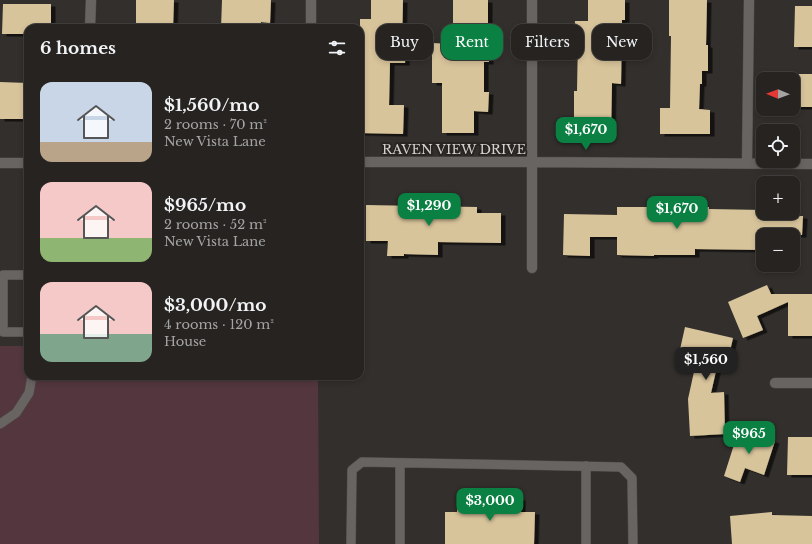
<!DOCTYPE html>
<html lang="en">
<head>
<meta charset="utf-8">
<style>
  body { margin:0; font-family:"Libre Baskerville",serif; background:#2e2b2a; color:#f1f3f6; height:100vh; display:flex; flex-direction:column; font-size:15px; white-space:nowrap }
  * { box-sizing:border-box; margin:0 }
  p { font-size:13px; color:#a4a4a5 }
  .icon { flex:none; width:22px; height:22px; fill:none; stroke:currentColor; stroke-width:2; stroke-linecap:round; stroke-linejoin:round }
  .map { position:relative; flex:1; overflow:hidden }
  .sheet { position:absolute; left:24px; top:24px; width:340px; height:356px; display:flex; flex-direction:column; background:#262321; border-radius:12px; box-shadow:0 2px 6px #0003,0 0 0 1px #42403f }
  .sheet>* { flex:none }
  .hud { position:absolute; left:376px; top:24px; width:376px; height:36px; display:flex; gap:8px }
  .needle { width:26px; rotate:271deg }
  .tools { position:absolute; left:756px; top:72px; display:grid; gap:8px }
  .tools a { display:grid; place-items:center; width:44px; height:44px; border-radius:8px; background:#262321; box-shadow:0 2px 6px #0003,0 0 0 1px #42403f; font-size:20px }
  .price { position:absolute; translate:-50% -34px; padding:0 9px; border-radius:8px; background:#0b8043; color:#fff; font-size:13px; line-height:26px; filter:drop-shadow(0 1px 2px #0008) }
  .price::after { content:''; position:absolute; left:50%; top:24px; width:12px; height:9px; margin-left:-6px; background:inherit; clip-path:polygon(0 0,100% 0,50% 100%) }
  .price.current { background:#222; color:#fff }
  ul { padding:0; list-style:none }
  li { display:flex; align-items:center; gap:12px; height:100px; padding:0 16px }
  li span { display:grid; place-items:center; flex:none; width:112px; height:80px; border-radius:12px; color:#555 }
  li>.icon { margin-inline-start:auto }
  span .icon { width:48px; height:48px; fill:#fffc; stroke-width:1 }
  li b { font-size:17px }
  h2 { display:flex; justify-content:space-between; align-items:center; height:48px; padding:0 16px; font-size:17px }
  .chip { padding:0 14px; border-radius:12px; background:#262321; box-shadow:0 2px 6px #0003,0 0 0 1px #42403f; font-size:14px; line-height:36px }
  .chip.current { background:#0b8043; color:#fff }
  .map>svg:first-child { display:block }
  .green { fill:#54373e }
  .building { fill:#d8c49b; filter:url(#shadow) }
  .lines { fill:none; stroke-linecap:round; stroke-linejoin:round }
  .lane-casing { stroke:#4e4b49; stroke-width:10 }
  .street-casing { stroke:#4e4b49; stroke-width:11 }
  .lane { stroke:#686461; stroke-width:9 }
  .street { stroke:#686461; stroke-width:10 }
  .labels { text-anchor:middle; stroke-width:4; stroke-linejoin:round; paint-order:stroke }
  .street-label { font-size:13px; fill:#d3d1cf; stroke:#292522 }
</style>
</head>
<body>
<div class="map">
<svg width="812" height="544" viewBox="0 0 812 544">
  <defs>
    <filter id="shadow"><feDropShadow dx="4.5" dy="2.5" stdDeviation="0" flood-color="#0009"/></filter>
  </defs>
  <rect width="100%" height="100%" fill="#322f2c"/>
  <path class="green" d="M0 346H28V376H318L319 544H0Z"/>
  <path class="building" d="M136 0H174L173 28H136Z
    M222 0H271L270 23 261 22V28H221Z
    M371 0H403L402 46H406L405 63H390L389 105H404L403 134 360 133V19H371Z
    M453 0H488V44H489V62H484V92H489L488 112 474 111V133H442V83H432V43L453 44Z
    M588 0H625V20H622L621 84 612 83 611 134 574 133V91H577L578 37H574L575 21H588Z
    M669 0H707L706 45H708V71H702V84H700L699 109 710 110V134H660V108H670L671 36H669Z
    M3 4H51V28H28V34H2Z
    M795 6H812V47H794Z
    M793 74H812V107H793Z
    M0 82 28 83V119H0Z
    M366 205 477 207V213H501V243L438 242V255L404 254V256H387L388 241H366Z
    M662 206 709 207V209L763 210V213H788V216H803L802 235H763V250L695 249V255H654V256L617 255V237H590V256L563 255 564 214 617 215V207H662Z
    M767 285 771 294H812V336H788V302L757 316 763 330 743 338 728 302Z
    M685 327 733 338 728 360 719 358 711 393 724 392 725 434 690 436 688 399 697 358 679 354Z
    M739 429 775 441 764 475 745 468 740 482 724 476Z
    M788 437H812V475H787Z
    M483 491H497V498H521V512H535L534 544H445V512H457V498H483Z
    M772 512V515L812 516V544H732L730 516Z"/>
  <g class="lines">
    <g class="lane-casing">
      <path id="lane" d="M28 275H3V332H28
        M0 424 16 413 29 393 32 376
        M400 463V544
        M586 466V544
        M351 544 352 470 362 462 621 467 632 478 633 544"/>
    </g>
    <g class="street-casing">
      <path id="street" d="M311 0V28
        M532 0V268
        M90 28 91 0
        M360 162H531L812 164
        M0 163H28
        M747 163 749 0
        M775 383H812"/>
    </g>
    <use href="#lane" class="lane"/>
    <use href="#street" class="street"/>
  </g>
  <g class="labels">
    <g class="street-label">
      <text x="454" y="154">RAVEN VIEW DRIVE</text>
    </g>
  </g>
</svg>
<div class="tools">
<a><svg class="needle" viewBox="-14 -14 28 28"><path d="M0-13l5 13h-10z" fill="#e53935"/><path d="M0 13l5-13h-10z" fill="#a4a4a5"/></svg></a>
<a><svg class="icon" aria-label="locate" viewBox="0 0 24 24"><circle cx="12" cy="12" r="6"/><path d="M12 2v4M12 18v4M2 12h4M18 12h4"/></svg></a>
<a>+</a>
<a>−</a>
</div>
<b class="price" style="left:586px;top:151px">$1,670</b>
<b class="price" style="left:429px;top:227px">$1,290</b>
<b class="price" style="left:677px;top:230px">$1,670</b>
<b class="price current" style="left:706px;top:381px">$1,560</b>
<b class="price" style="left:749px;top:455px">$965</b>
<b class="price" style="left:490px;top:522px">$3,000</b>
<div class="hud">
<a class="chip">Buy</a>
<a class="chip current">Rent</a>
<a class="chip">Filters</a>
<a class="chip">New</a>
</div>
<section class="sheet">
<h2>6 homes<svg class="icon" aria-label="filters" viewBox="0 0 24 24"><path d="M4 7h16M4 17h16"/><circle cx="9" cy="7" r="2"/><circle cx="15" cy="17" r="2"/></svg></h2>
<ul>
<li><span style="background:linear-gradient(#c9d6e8 75%,#b9a48a 0)"><svg class="icon" aria-label="home" viewBox="0 0 24 24"><path d="M3 11l9-7 9 7M6 9v11h12V9"/></svg></span><div><b>$1,560/mo</b><p>2 rooms · 70 m²</p><p>New Vista Lane</p></div></li>
<li><span style="background:linear-gradient(#f6c9c9 70%,#8fb573 0)"><svg class="icon" aria-label="home" viewBox="0 0 24 24"><path d="M3 11l9-7 9 7M6 9v11h12V9"/></svg></span><div><b>$965/mo</b><p>2 rooms · 52 m²</p><p>New Vista Lane</p></div></li>
<li><span style="background:linear-gradient(#f6c9c9 65%,#7fa58c 0)"><svg class="icon" aria-label="home" viewBox="0 0 24 24"><path d="M3 11l9-7 9 7M6 9v11h12V9"/></svg></span><div><b>$3,000/mo</b><p>4 rooms · 120 m²</p><p>House</p></div></li>
</ul>
</section>
</div>
</body>
</html>
